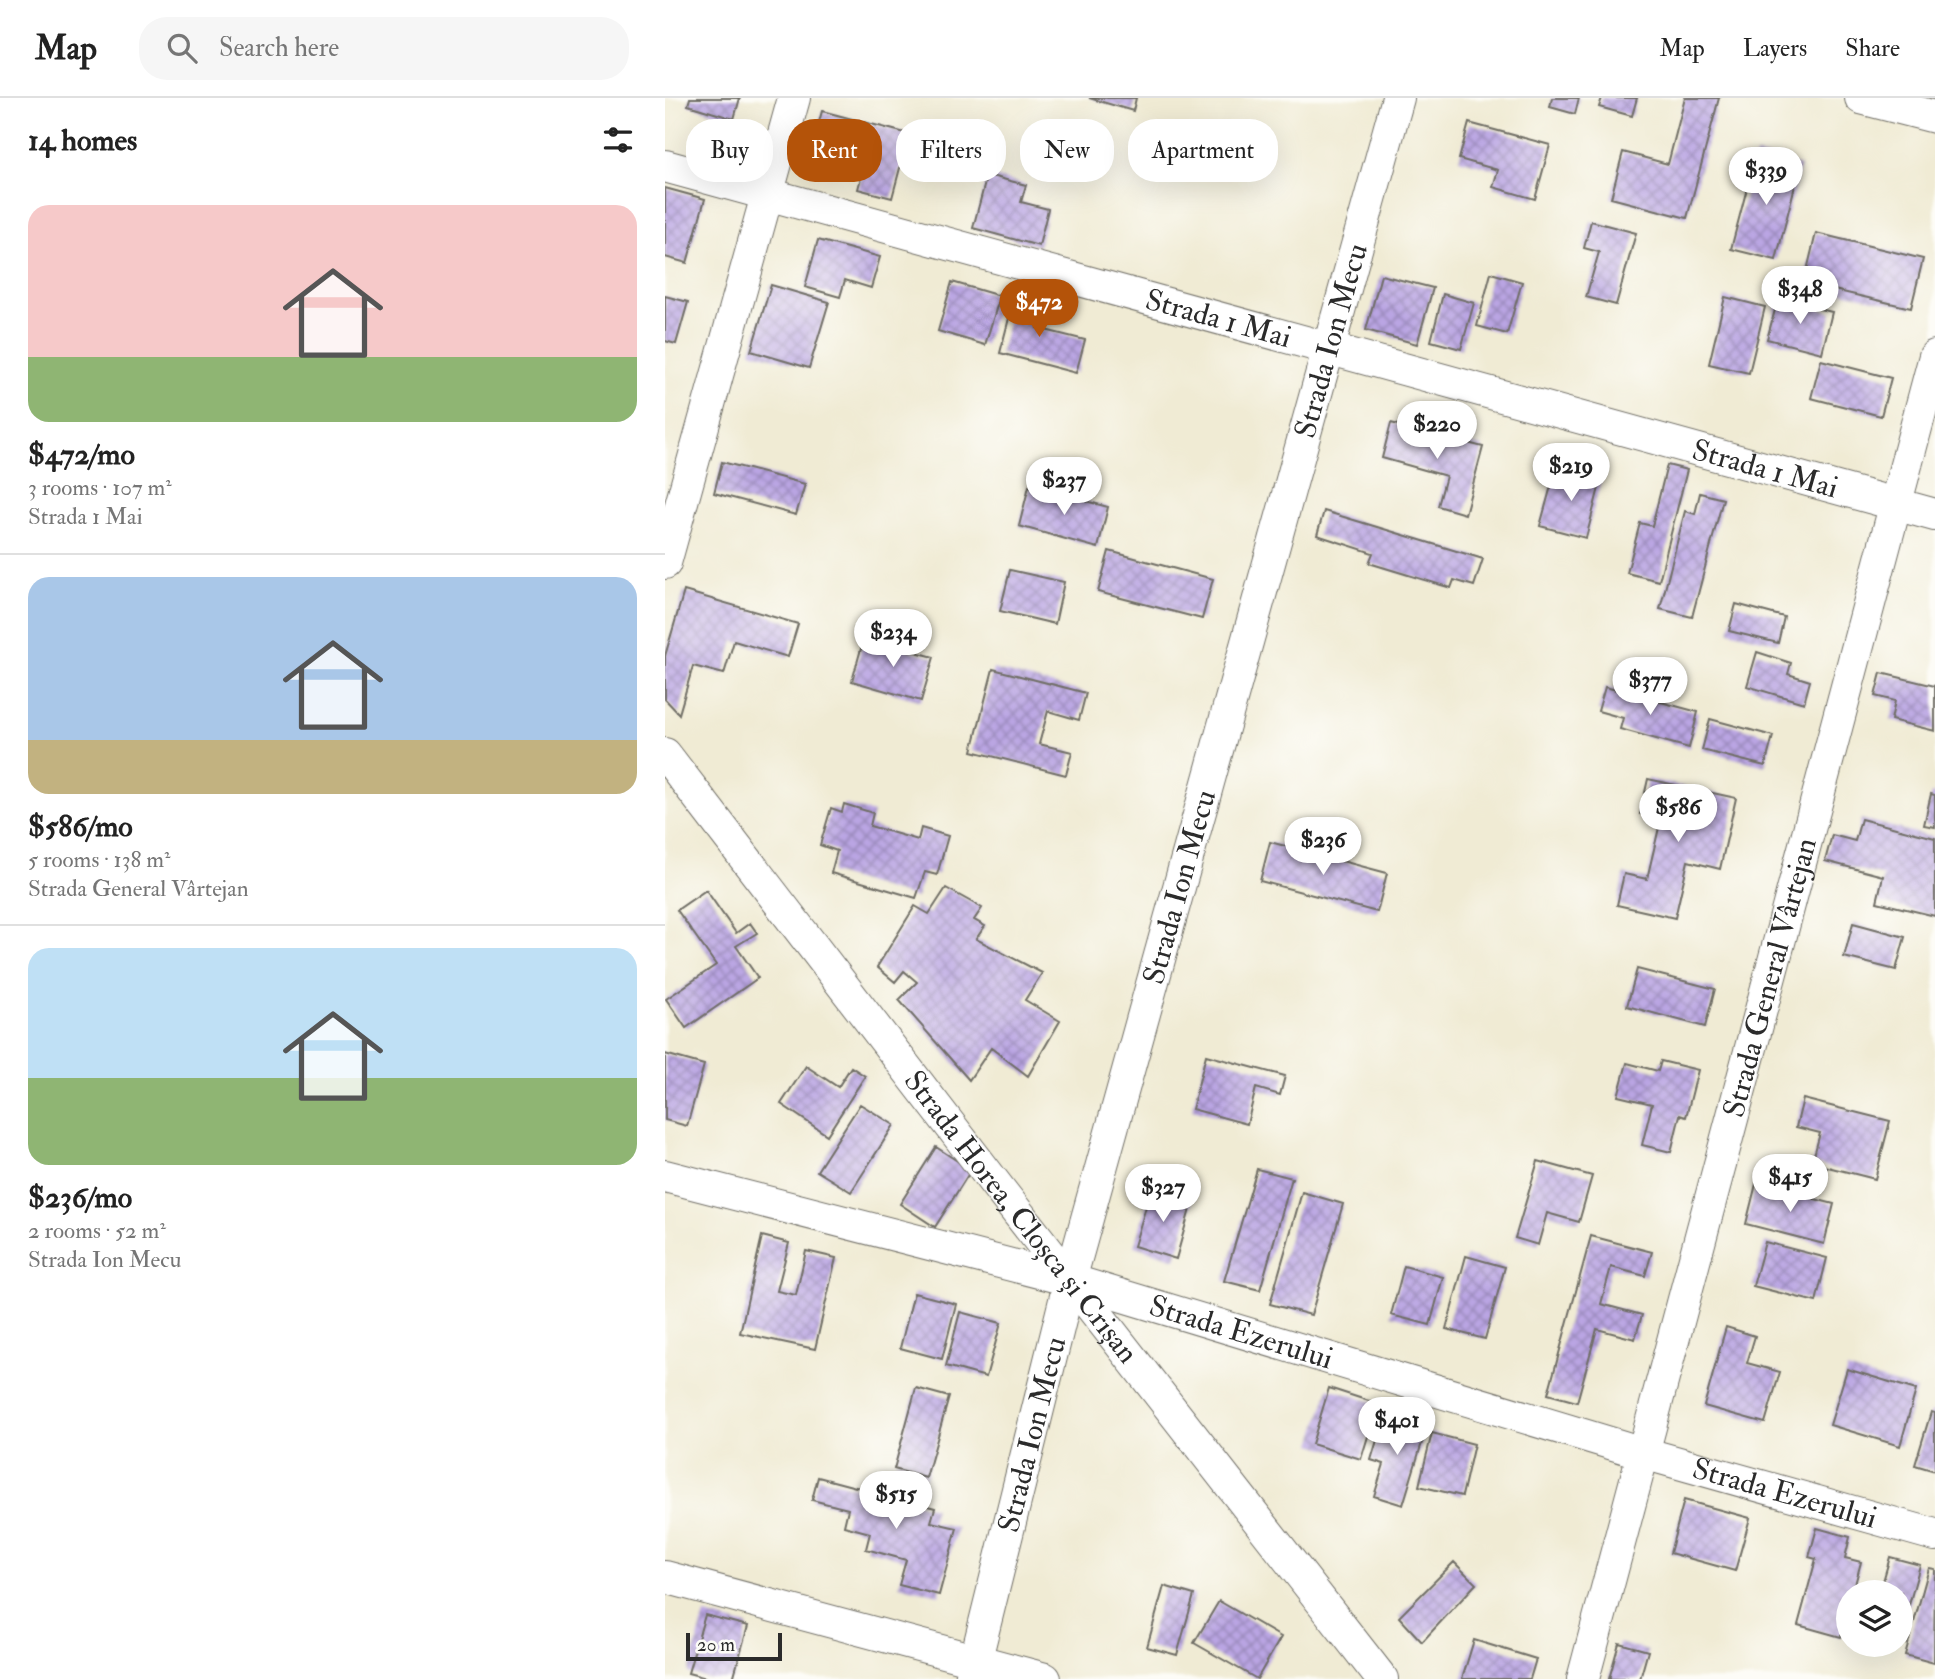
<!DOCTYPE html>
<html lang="en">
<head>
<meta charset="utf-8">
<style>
  body { margin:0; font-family:"IM FELL Double Pica",serif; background:#f6f6f6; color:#222; height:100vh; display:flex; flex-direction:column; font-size:26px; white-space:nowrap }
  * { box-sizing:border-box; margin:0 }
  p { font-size:23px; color:#767676 }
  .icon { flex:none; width:38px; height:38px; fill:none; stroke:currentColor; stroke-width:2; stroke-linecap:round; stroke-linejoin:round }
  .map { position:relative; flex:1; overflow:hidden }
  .details { display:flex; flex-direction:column; background:#fff; width:665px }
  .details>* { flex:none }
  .top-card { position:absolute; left:21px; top:21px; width:665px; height:63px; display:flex; gap:14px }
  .buttons { position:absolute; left:1171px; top:1482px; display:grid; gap:14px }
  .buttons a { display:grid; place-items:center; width:77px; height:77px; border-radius:50%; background:#fff; box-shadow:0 7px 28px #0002; font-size:35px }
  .scale { position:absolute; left:21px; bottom:18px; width:96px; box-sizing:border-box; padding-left:7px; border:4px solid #2b2b2b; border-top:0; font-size:19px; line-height:24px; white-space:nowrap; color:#2b2b2b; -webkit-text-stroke:5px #fdfcf7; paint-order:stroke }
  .price { position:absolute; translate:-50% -60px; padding:0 16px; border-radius:24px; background:#fff; color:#222; font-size:23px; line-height:46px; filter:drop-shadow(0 2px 4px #0008) }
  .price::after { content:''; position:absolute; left:50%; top:42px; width:21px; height:16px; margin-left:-10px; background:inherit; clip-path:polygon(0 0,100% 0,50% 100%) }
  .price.selected { background:#b45309; color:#fff }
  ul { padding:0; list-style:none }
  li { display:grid; align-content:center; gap:14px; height:371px; padding:0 28px }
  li+li { border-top:2px solid #e0e0e0 }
  li span { display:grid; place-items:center; height:217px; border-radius:21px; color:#555 }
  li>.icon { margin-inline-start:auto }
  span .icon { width:126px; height:126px; fill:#fffc; stroke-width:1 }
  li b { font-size:30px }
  h2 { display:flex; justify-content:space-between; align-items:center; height:84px; padding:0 28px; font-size:30px }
  .tag { padding:0 24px; border-radius:28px; background:#fff; box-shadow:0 7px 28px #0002; font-size:24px; line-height:63px }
  .tag.selected { background:#b45309; color:#fff }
  header { display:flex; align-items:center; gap:42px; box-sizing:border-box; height:98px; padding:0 35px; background:#fff; border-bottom:2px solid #e0e0e0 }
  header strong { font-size:33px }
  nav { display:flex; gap:38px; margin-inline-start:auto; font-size:24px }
  .search { width:490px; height:63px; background:#f6f6f6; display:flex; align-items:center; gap:18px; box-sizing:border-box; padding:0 24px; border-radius:28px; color:#767676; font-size:26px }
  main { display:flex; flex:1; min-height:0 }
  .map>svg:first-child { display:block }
  .building { fill:url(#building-cross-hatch) }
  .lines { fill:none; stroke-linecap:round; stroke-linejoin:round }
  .street-casing { stroke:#706e66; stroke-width:34 }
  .street { stroke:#fff; stroke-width:32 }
  .labels { text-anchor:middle; stroke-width:6; stroke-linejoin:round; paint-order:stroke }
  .street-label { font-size:30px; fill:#2b2b2b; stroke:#fdfcf7 }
</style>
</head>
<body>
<header>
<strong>Map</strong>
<div class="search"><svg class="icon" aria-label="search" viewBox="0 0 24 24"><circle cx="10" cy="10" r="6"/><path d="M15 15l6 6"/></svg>Search here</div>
<nav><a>Map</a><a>Layers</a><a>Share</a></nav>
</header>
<main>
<section class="details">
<h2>14 homes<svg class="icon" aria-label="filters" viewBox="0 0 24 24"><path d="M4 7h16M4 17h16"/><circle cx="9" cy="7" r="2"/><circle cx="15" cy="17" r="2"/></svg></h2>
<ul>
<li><span style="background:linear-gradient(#f6c9c9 70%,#8fb573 0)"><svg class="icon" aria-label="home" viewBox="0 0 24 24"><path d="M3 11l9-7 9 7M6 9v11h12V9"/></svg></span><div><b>$472/mo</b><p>3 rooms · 107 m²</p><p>Strada 1 Mai</p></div></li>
<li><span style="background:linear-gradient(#a9c7e8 75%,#c2b280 0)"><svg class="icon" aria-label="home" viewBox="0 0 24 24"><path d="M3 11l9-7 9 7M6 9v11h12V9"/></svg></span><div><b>$586/mo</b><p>5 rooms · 138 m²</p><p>Strada General Vârtejan</p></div></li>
<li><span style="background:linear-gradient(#bfe0f5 60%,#8fb573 0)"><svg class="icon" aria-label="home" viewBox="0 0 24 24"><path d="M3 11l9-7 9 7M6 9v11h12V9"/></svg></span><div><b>$236/mo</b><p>2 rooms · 52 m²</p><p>Strada Ion Mecu</p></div></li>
</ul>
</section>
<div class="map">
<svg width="1270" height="1581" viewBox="0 0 1270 1581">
  <defs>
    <pattern id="building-cross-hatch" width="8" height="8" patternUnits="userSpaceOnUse" patternTransform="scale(1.75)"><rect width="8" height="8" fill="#baa5e3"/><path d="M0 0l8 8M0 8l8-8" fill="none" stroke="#9787b8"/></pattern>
  </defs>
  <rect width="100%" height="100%" fill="#fdfcf7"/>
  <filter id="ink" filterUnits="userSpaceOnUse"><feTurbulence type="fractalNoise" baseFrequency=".0143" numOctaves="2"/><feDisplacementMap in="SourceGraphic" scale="14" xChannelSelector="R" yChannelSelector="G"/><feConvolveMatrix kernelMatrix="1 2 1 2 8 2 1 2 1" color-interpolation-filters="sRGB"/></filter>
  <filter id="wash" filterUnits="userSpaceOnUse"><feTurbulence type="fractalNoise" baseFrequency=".00686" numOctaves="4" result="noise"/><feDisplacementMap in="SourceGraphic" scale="28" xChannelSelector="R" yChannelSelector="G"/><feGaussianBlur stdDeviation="1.57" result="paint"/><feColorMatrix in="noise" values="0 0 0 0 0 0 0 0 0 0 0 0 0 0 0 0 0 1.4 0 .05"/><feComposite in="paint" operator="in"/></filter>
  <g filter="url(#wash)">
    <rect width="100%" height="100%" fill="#f0ebd4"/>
    <g id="blocks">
      <path class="building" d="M25 0H75L69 21 23 7Z
        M424 0H471L468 13Z
        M887 0H914L910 16 885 9Z
        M937 0H972L967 18 934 9Z
        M1020 0H1054L1022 120 946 100 958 54 1003 66Z
        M157 13 244 36 227 100 193 91 200 65 176 58 172 73 143 65Z
        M804 25 885 47 870 101 828 89 833 72 794 61Z
        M1091 56 1135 68 1111 162 1066 151Z
        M322 77 361 87 356 104 383 111 374 148 308 130Z
        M0 90 40 101 22 165 0 159Z
        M926 123 971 135 951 207 921 199 934 154 919 150Z
        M1151 135 1258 161 1246 210 1139 185Z
        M153 142 215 159 206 190 180 182 175 199 140 189Z
        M826 175 857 184 842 236 812 228Z
        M716 177 768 190 752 246 701 232Z
        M287 184 335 198 320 247 273 233Z
        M106 187 164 204 144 270 86 253Z
        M778 196 809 205 796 251 766 243Z
        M350 197 379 204 372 230 420 242 411 275 335 255Z
        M0 198 23 204 11 246 0 243Z
        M1060 199 1100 209 1084 275 1044 266Z
        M1113 201 1167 214 1157 255 1102 241Z
        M1156 262 1226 280 1216 318 1146 300Z
        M726 325 818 349 800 416 773 408 781 378 717 360Z
        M57 364 140 386 131 417 49 395Z
        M1002 367 1022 372 994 483 962 475 975 425 987 428Z
        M891 370 936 382 921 440 875 428Z
        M364 388 443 409 433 450 354 428Z
        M1035 395 1058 401 1027 519 995 511 1020 413 1030 416Z
        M659 413 818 461 809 488 789 482 786 490 704 465 708 455 652 437Z
        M444 453 548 481 537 521 433 494Z
        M345 472 399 484 390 526 335 513Z
        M19 493 133 526 123 559 69 543 59 576 28 568 14 616 0 601V558Z
        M1071 506 1119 519 1113 545 1064 533Z
        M199 540 269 559 256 603 187 583Z
        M1092 554 1126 565 1123 576 1145 583 1139 605 1082 588Z
        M328 571 421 595 414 622 383 613 374 646 407 654 401 677 307 653Z
        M1216 575 1270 588V633L1226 622 1230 603 1210 598Z
        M940 589 1033 614 1024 650 955 631 958 620 933 613Z
        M1045 621 1108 638 1100 668 1037 652Z
        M983 681 1071 700 1055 771 1023 763 1010 820 952 807 959 776 982 781 996 721 975 716Z
        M1266 696 1270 697V729L1259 727Z
        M179 706 208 715 205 728 253 742 256 730 283 738 272 777 260 774 251 800 166 775 172 753 155 747 166 710 177 714Z
        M1196 721 1270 740V818L1212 804 1218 778 1160 763 1167 737 1190 743Z
        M605 744 722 775 712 814 595 783Z
        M281 790 317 810 309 822 320 828 311 841 377 875 360 902 395 923 363 978 326 950 304 982 234 902 252 884 239 873 230 884 212 869 250 808 264 816Z
        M41 792 71 835 85 825 92 835 71 848 93 880 21 930 1 901 51 867 12 812Z
        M1188 825 1240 839 1231 872 1179 859Z
        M972 871 1050 891 1040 929 962 908Z
        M0 956 39 967 22 1028 0 1022Z
        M541 957 620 978 615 997 591 990 582 1026 527 1011Z
        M996 963 1033 972 1021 1019 1015 1017 1006 1054 977 1047 987 1006 953 998 962 965 993 973Z
        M141 968 173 989 186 969 200 978 162 1037 116 1006Z
        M1138 1001 1225 1023 1210 1081 1147 1065 1155 1035 1131 1029Z
        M195 1006 229 1027 186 1094 152 1073Z
        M271 1049 306 1072 270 1129 235 1106Z
        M873 1063 927 1078 914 1124 882 1115 873 1147 850 1140Z
        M592 1071 627 1080 595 1192 559 1183Z
        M1091 1086 1169 1106 1159 1146 1081 1126Z
        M486 1092 527 1104 511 1161 469 1148Z
        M637 1094 678 1106 646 1217 605 1206Z
        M97 1138 124 1145 112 1193 131 1197 141 1153 171 1160 150 1251 75 1235Z
        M926 1138 987 1154 980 1178 946 1169 936 1206 977 1217 970 1241 932 1231 912 1304 883 1296Z
        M1100 1144 1162 1160 1151 1204 1088 1188Z
        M801 1158 840 1169 820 1241 781 1231Z
        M739 1168 778 1179 765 1227 726 1217Z
        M249 1195 291 1206 277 1261 235 1250Z
        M295 1214 336 1225 321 1279 281 1268Z
        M1061 1229 1090 1238 1082 1265 1115 1274 1100 1325 1039 1308Z
        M1182 1271 1251 1292 1235 1348 1165 1327Z
        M251 1290 284 1299 261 1380 229 1371Z
        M664 1290 713 1306 696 1361 647 1346Z
        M1266 1314 1270 1315V1373L1250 1367Z
        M720 1316 762 1328 738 1407 709 1398 719 1366 706 1362Z
        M767 1335 809 1346 797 1398 754 1388Z
        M153 1379 270 1410 266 1424 292 1430 274 1497 234 1487 241 1462 201 1451 205 1435 179 1428 183 1411 147 1402Z
        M1019 1402 1085 1420 1070 1473 1005 1455Z
        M1152 1430 1185 1439 1180 1460 1196 1464 1188 1494H1183V1512L1176 1539 1133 1527 1151 1461 1144 1459Z
        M1225 1459 1255 1467 1236 1536V1494H1215Z
        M789 1464 811 1486 757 1544 734 1519Z
        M1264 1470 1270 1471 1269 1565 1240 1557Z
        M499 1488 529 1497 512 1557 482 1549Z
        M554 1503 616 1539 592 1581 529 1545Z
        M40 1517 83 1528 68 1581H45L23 1575Z
        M809 1542 871 1561 865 1581H797Z
        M954 1545 983 1553 975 1581H944Z"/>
    </g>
  </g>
  <g filter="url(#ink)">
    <use href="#blocks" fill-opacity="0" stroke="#706e66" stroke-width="2"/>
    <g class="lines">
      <g class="street-casing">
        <g id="street">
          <path d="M1196 0 1270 19"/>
          <path id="s1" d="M0 68 1270 417"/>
          <path d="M0 465 129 0"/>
          <path id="s2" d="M0 656 335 1092 717 1581"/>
          <path id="s3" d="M0 1078 405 1182 978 1355 1270 1437"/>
          <path d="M0 1479 380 1581"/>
          <path id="s4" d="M306 1581 405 1182 733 0"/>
          <path id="s5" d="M918 1581 1270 258"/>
        </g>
      </g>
      <use href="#street" class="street"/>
    </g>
  </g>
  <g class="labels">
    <g class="street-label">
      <text dy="10" stroke="none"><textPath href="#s1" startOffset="574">Strada 1 Mai</textPath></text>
      <text dy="10" stroke="none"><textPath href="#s4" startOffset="1386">Strada Ion Mecu</textPath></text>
      <text dy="10" stroke="none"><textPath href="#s1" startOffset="1141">Strada 1 Mai</textPath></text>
      <text dy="10" stroke="none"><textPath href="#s4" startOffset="819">Strada Ion Mecu</textPath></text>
      <text dy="10" stroke="none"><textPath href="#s5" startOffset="726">Strada General Vârtejan</textPath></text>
      <text dy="10" stroke="none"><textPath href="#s2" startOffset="584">Strada Horea, Cloșca și Crișan</textPath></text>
      <text dy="10" stroke="none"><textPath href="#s3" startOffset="597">Strada Ezerului</textPath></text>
      <text dy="10" stroke="none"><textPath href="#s4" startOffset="252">Strada Ion Mecu</textPath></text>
      <text dy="10" stroke="none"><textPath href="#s3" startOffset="1164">Strada Ezerului</textPath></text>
    </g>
  </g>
</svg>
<div class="buttons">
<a><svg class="icon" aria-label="layers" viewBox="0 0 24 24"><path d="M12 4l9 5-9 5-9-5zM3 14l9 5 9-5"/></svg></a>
</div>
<div class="scale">20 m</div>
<b class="price" style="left:1101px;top:109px">$339</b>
<b class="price" style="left:1135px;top:228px">$348</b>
<b class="price selected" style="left:374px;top:241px">$472</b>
<b class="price" style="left:772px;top:363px">$220</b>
<b class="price" style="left:906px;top:405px">$219</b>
<b class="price" style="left:399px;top:419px">$237</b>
<b class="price" style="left:228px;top:571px">$234</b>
<b class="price" style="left:985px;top:619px">$377</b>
<b class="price" style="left:1013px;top:746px">$586</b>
<b class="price" style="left:658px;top:779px">$236</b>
<b class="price" style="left:1125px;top:1116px">$415</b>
<b class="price" style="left:498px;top:1126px">$327</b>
<b class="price" style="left:732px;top:1359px">$401</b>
<b class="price" style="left:231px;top:1433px">$515</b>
<div class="top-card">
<a class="tag">Buy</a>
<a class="tag selected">Rent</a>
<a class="tag">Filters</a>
<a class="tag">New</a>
<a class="tag">Apartment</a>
</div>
</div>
</main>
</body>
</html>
